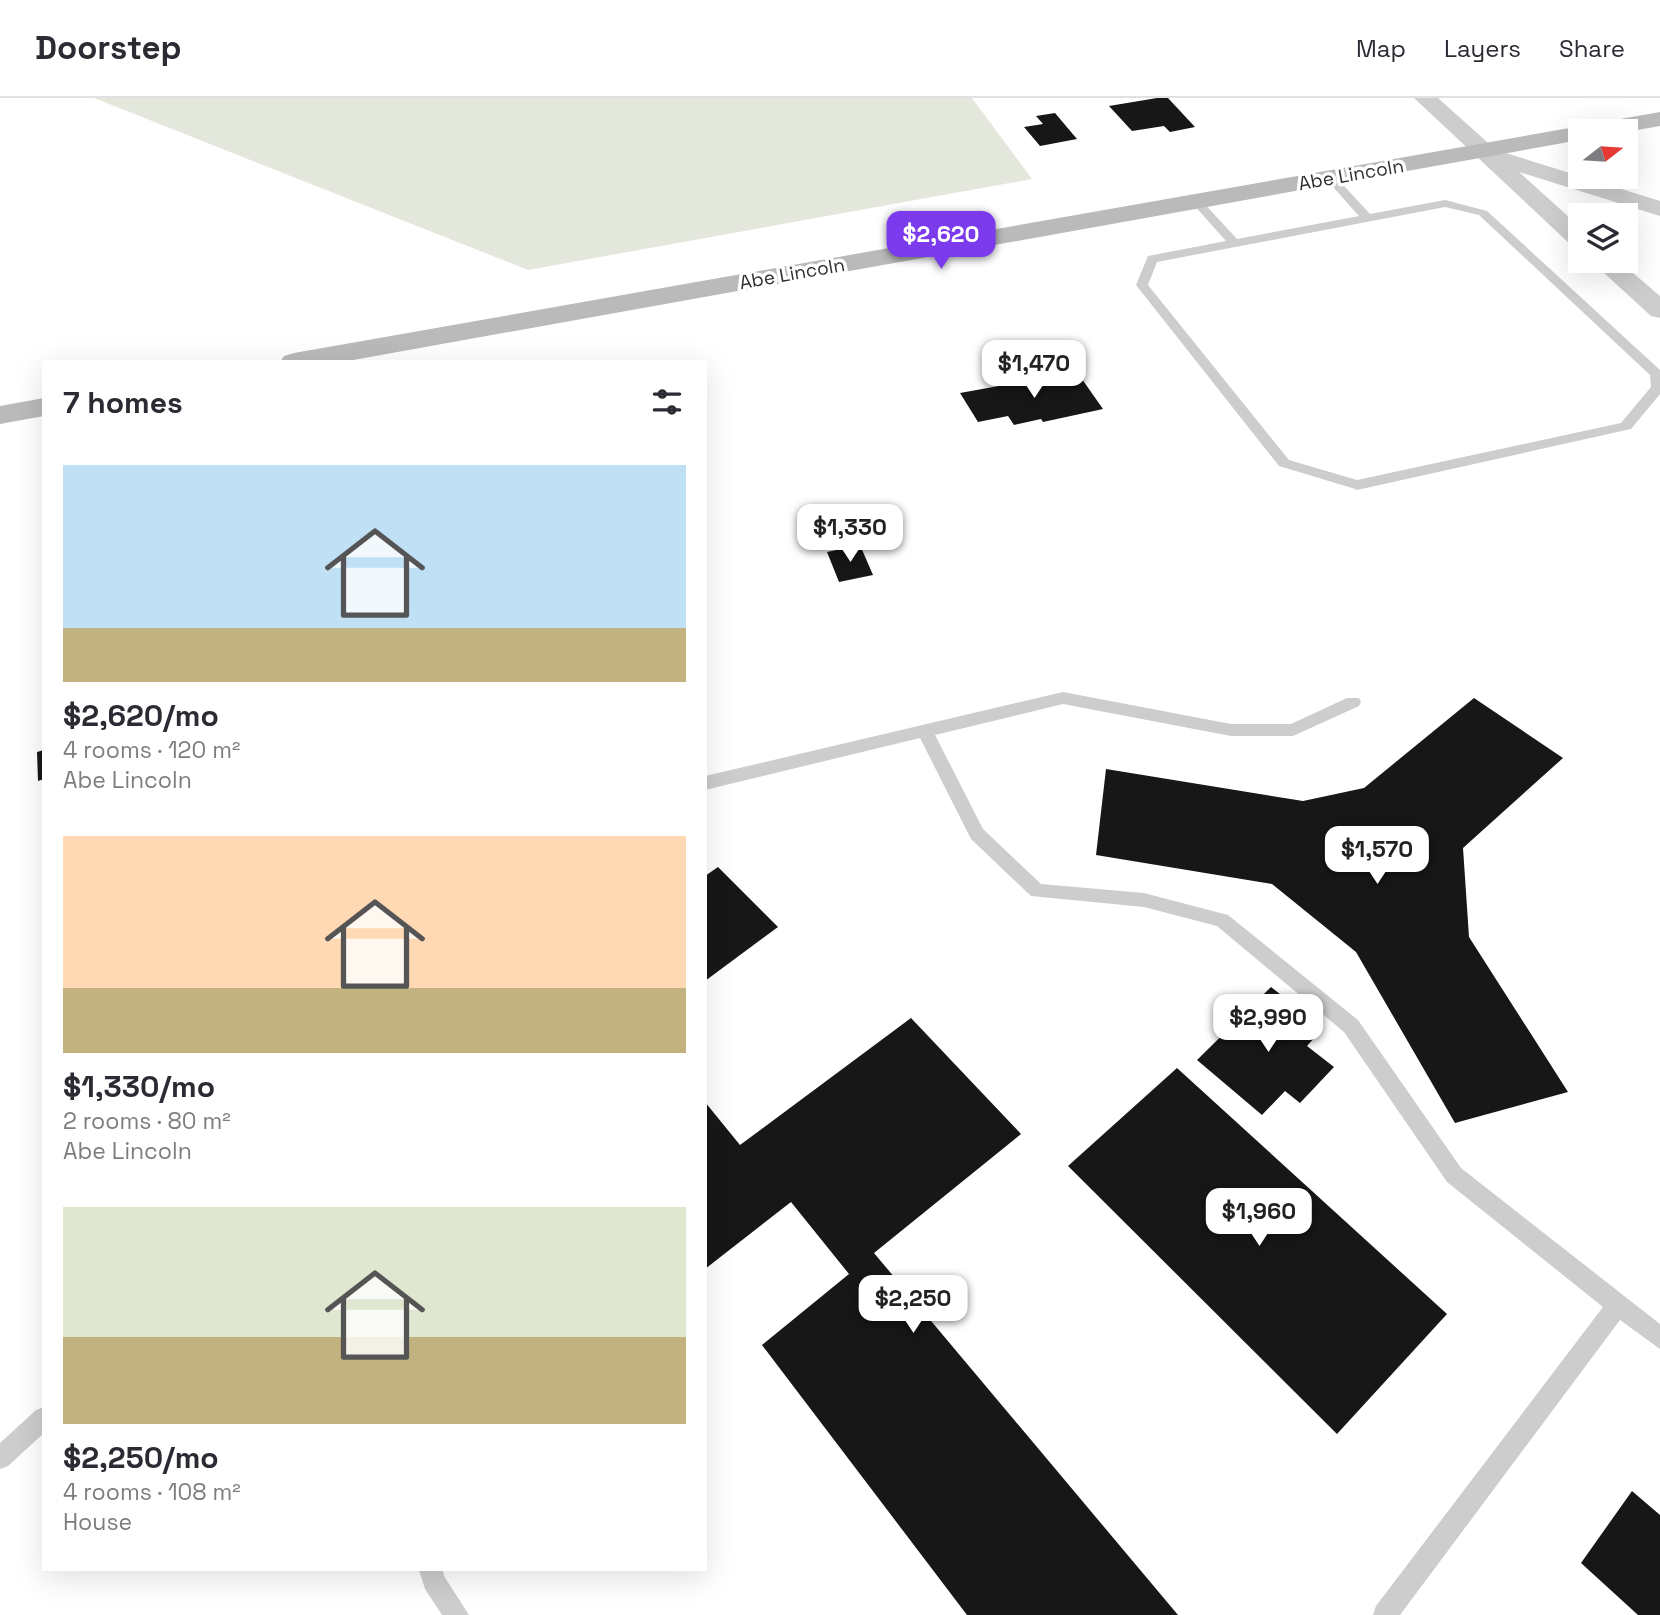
<!DOCTYPE html>
<html lang="en">
<head>
<meta charset="utf-8">
<style>
  body { margin:0; font-family:"Space Grotesk",sans-serif; background:#f2f2f3; color:#2b2b33; height:100vh; display:flex; flex-direction:column; font-size:26px; white-space:nowrap }
  * { box-sizing:border-box; margin:0 }
  p { font-size:23px; color:#7c7c81 }
  .icon { flex:none; width:38px; height:38px; fill:none; stroke:currentColor; stroke-width:2; stroke-linecap:round; stroke-linejoin:round }
  .map { position:relative; flex:1; overflow:hidden }
  .sheet { position:absolute; left:42px; top:262px; width:665px; height:1211px; display:flex; flex-direction:column; background:#fff; border-radius:0px; box-shadow:0 7px 28px #0002 }
  .sheet>* { flex:none }
  .needle { width:46px; rotate:73deg }
  .controls { position:absolute; left:1568px; top:21px; display:grid; gap:14px }
  .controls a { display:grid; place-items:center; width:70px; height:70px; border-radius:0px; background:#fff; box-shadow:0 7px 28px #0002; font-size:35px }
  .price { position:absolute; translate:-50% -60px; padding:0 16px; border-radius:14px; background:#fff; color:#222; font-size:23px; line-height:46px; filter:drop-shadow(0 2px 4px #0008) }
  .price::after { content:''; position:absolute; left:50%; top:42px; width:21px; height:16px; margin-left:-10px; background:inherit; clip-path:polygon(0 0,100% 0,50% 100%) }
  .price.active { background:#7c3aed; color:#fff }
  ul { padding:0; list-style:none }
  li { display:grid; align-content:center; gap:14px; height:371px; padding:0 21px }
  li span { display:grid; place-items:center; height:217px; border-radius:0px; color:#555 }
  li>.icon { margin-inline-start:auto }
  span .icon { width:126px; height:126px; fill:#fffc; stroke-width:1 }
  li b { font-size:30px }
  h2 { display:flex; justify-content:space-between; align-items:center; height:84px; padding:0 21px; font-size:30px }
  header { display:flex; align-items:center; gap:42px; box-sizing:border-box; height:98px; padding:0 35px; background:#fff; border-bottom:2px solid #e1e1e2 }
  header strong { font-size:33px }
  nav { display:flex; gap:38px; margin-inline-start:auto; font-size:24px }
  .map>svg:first-child { display:block }
  .green { fill:#e4e8dc }
  .building { fill:#171717 }
  .lines { fill:none; stroke-linecap:round; stroke-linejoin:round }
  .lane { fill:#cdcdcd; fill-rule:evenodd }
  .street { fill:#cdcdcd; fill-rule:evenodd }
  .secondary { fill:#bababa; fill-rule:evenodd }
  .labels { text-anchor:middle; stroke-width:7; stroke-linejoin:round; paint-order:stroke }
  .far-street-label { font-size:19px; fill:#303030; stroke:#fff }
</style>
</head>
<body>
<header>
<strong>Doorstep</strong>
<nav><a>Map</a><a>Layers</a><a>Share</a></nav>
</header>
<div class="map">
<svg width="1660" height="1517" viewBox="0 0 1660 1517">
  <rect width="100%" height="100%" fill="#fff"/>
  <path class="green" d="M94 0H972L1032 81 528 172Z"/>
  <path class="building" d="M1157 0H1168L1195 29 1170 34 1164 28 1132 33 1109 8Z
    M1055 15 1077 41 1040 48 1024 29 1043 26 1036 18Z
    M1077 274 1103 311 1043 324 1041 321 1014 327 1008 318 978 324 960 295Z
    M860 447 873 477 839 484 827 454Z
    M1474 600 1563 660 1463 750 1469 839 1568 994 1455 1025 1356 854 1272 786 1096 757 1106 671 1303 703 1364 690Z
    M44 652V681L38 683 37 654Z
    M718 769 778 829 705 883V778Z
    M1271 889 1323 930 1307 948 1334 969 1300 1005 1285 993 1262 1017 1197 962Z
    M911 920 1021 1036 874 1155 1178 1517H967L762 1247 849 1176 791 1104 705 1171V1004L740 1047Z
    M1177 970 1447 1216 1337 1336 1068 1068Z
    M1632 1393 1660 1417V1517H1638L1581 1465Z"/>
  <g class="lines">
    <path class="lane" d="M1326 77H1334L1370 116 1445 102 1487 113 1660 272V296L1631 331 1357 392 1352 390 1279 368 1136 187 1148 158 1226 143 1192 105V101H1200L1237 141 1359 118 1326 81ZM1445 109 1479 117 1650 277 1651 289 1621 325 1357 382 1289 362 1148 187 1157 164Z
      M1063 594 1231 626H1291L1347 600H1359L1361 604 1359 608 1293 638H1231L1063 606 935 637 983 731 1041 786 1144 795 1228 817 1358 922 1461 1070 1660 1226V1251L1620 1222 1400 1517H1373L1376 1508 1603 1209 1447 1084 1344 934 1217 828 1144 809 1031 798 971 741 920 640 705 692V678Z
      M44 1309V1335L8 1368 0 1371V1345L36 1312Z
      M419 1472H443L444 1478 469 1517H442L425 1491Z"/>
    <path class="street" d="M1414 0H1438L1496 52 1660 103V118L1519 74 1580 129V149L1571 147Z
      M1591 163H1619L1660 198V220L1651 218Z"/>
    <path class="secondary" d="M1660 14V28L1626 34 1580 33V42L342 264H280L284 258 294 255Z
      M44 300V318L0 326V308Z"/>
  </g>
  <g class="labels">
    <g class="far-street-label">
      <text transform="translate(1351 76) rotate(-10)" y="7">Abe Lincoln</text>
      <text transform="translate(792 175) rotate(-10)" y="7">Abe Lincoln</text>
    </g>
  </g>
</svg>
<div class="controls">
<a><svg class="needle" viewBox="-14 -14 28 28"><path d="M0-13l5 13h-10z" fill="#e53935"/><path d="M0 13l5-13h-10z" fill="#7c7c81"/></svg></a>
<a><svg class="icon" aria-label="layers" viewBox="0 0 24 24"><path d="M12 4l9 5-9 5-9-5zM3 14l9 5 9-5"/></svg></a>
</div>
<b class="price active" style="left:941px;top:173px">$2,620</b>
<b class="price" style="left:1034px;top:302px">$1,470</b>
<b class="price" style="left:850px;top:466px">$1,330</b>
<b class="price" style="left:1377px;top:788px">$1,570</b>
<b class="price" style="left:1268px;top:956px">$2,990</b>
<b class="price" style="left:1259px;top:1150px">$1,960</b>
<b class="price" style="left:913px;top:1237px">$2,250</b>
<section class="sheet">
<h2>7 homes<svg class="icon" aria-label="filters" viewBox="0 0 24 24"><path d="M4 7h16M4 17h16"/><circle cx="9" cy="7" r="2"/><circle cx="15" cy="17" r="2"/></svg></h2>
<ul>
<li><span style="background:linear-gradient(#bfe0f5 75%,#c2b280 0)"><svg class="icon" aria-label="home" viewBox="0 0 24 24"><path d="M3 11l9-7 9 7M6 9v11h12V9"/></svg></span><div><b>$2,620/mo</b><p>4 rooms · 120 m²</p><p>Abe Lincoln</p></div></li>
<li><span style="background:linear-gradient(#ffd9b3 70%,#c2b280 0)"><svg class="icon" aria-label="home" viewBox="0 0 24 24"><path d="M3 11l9-7 9 7M6 9v11h12V9"/></svg></span><div><b>$1,330/mo</b><p>2 rooms · 80 m²</p><p>Abe Lincoln</p></div></li>
<li><span style="background:linear-gradient(#dfe7d0 60%,#c2b280 0)"><svg class="icon" aria-label="home" viewBox="0 0 24 24"><path d="M3 11l9-7 9 7M6 9v11h12V9"/></svg></span><div><b>$2,250/mo</b><p>4 rooms · 108 m²</p><p>House</p></div></li>
</ul>
</section>
</div>
</body>
</html>
